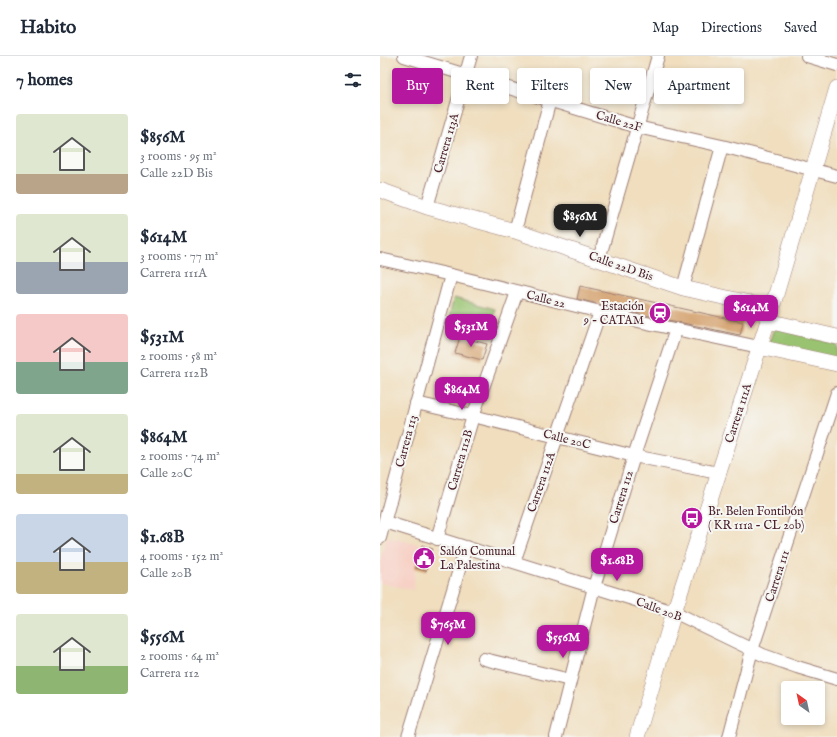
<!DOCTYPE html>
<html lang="en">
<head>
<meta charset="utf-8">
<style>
  body { margin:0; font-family:"IM FELL English",serif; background:#f2f2f3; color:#1f2937; height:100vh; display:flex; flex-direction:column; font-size:15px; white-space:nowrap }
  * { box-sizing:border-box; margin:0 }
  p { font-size:13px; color:#747a83 }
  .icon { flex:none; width:22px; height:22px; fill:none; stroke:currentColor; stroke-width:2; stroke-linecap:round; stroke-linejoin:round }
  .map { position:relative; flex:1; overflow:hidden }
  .panel { display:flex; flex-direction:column; background:#fff; width:380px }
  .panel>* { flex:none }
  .top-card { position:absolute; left:12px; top:12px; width:380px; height:36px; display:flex; gap:8px }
  .needle { width:26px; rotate:327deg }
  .tools { position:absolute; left:401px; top:625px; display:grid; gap:8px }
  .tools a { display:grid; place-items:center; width:44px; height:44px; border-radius:4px; background:#fff; box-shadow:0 2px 6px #0003; font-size:20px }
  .price { position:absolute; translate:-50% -34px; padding:0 9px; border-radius:8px; background:#b5179e; color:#fff; font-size:13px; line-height:26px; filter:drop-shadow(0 1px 2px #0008) }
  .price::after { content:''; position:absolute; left:50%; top:24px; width:12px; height:9px; margin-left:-6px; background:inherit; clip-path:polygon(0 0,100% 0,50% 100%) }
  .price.active { background:#222; color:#fff }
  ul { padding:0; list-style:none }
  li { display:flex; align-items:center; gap:12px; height:100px; padding:0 16px }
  li span { display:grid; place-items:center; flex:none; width:112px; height:80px; border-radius:4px; color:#555 }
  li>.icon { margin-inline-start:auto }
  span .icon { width:48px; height:48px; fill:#fffc; stroke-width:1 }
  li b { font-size:17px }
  h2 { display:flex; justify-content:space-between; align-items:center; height:48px; padding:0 16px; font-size:17px }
  .pill { padding:0 14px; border-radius:4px; background:#fff; box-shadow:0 2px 6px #0003; font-size:14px; line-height:36px }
  .pill.active { background:#b5179e; color:#fff }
  header { display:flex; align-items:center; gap:24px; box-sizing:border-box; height:56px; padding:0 20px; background:#fff; border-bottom:1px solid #e0e1e3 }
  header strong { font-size:19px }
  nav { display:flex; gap:22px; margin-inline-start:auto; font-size:14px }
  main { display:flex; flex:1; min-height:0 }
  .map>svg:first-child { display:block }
  .built { fill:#f7d1c6 }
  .green { fill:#99c370; stroke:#72714e }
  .building { fill:#d19a62 }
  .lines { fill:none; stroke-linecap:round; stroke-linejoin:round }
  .minor-casing { stroke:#9d7e74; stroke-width:14 }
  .tertiary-casing { stroke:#9d7e74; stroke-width:16 }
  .minor { stroke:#fff; stroke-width:12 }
  .tertiary { stroke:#fff; stroke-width:15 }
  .labels { text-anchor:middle; stroke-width:4; stroke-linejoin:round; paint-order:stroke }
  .street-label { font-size:12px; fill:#4a1f2b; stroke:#f6f6f2 }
  .poi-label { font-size:12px; fill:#4a1f2b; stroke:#f6f6f2; text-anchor:start }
</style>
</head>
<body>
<header>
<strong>Habito</strong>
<nav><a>Map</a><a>Directions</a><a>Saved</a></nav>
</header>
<main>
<section class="panel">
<h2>7 homes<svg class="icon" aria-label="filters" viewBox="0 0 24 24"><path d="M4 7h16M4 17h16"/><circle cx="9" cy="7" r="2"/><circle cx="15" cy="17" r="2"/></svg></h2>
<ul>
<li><span style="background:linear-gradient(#dfe7d0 75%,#b9a48a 0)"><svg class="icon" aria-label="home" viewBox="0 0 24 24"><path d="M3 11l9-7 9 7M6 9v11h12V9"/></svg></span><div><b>$856M</b><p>3 rooms · 95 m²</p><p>Calle 22D Bis</p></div></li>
<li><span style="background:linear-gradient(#dfe7d0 60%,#9aa5b1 0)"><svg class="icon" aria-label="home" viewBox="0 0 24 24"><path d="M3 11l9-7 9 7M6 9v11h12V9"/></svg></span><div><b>$614M</b><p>3 rooms · 77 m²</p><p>Carrera 111A</p></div></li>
<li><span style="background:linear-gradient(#f6c9c9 60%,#7fa58c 0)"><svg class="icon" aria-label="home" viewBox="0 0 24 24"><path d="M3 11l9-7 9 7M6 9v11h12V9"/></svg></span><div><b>$531M</b><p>2 rooms · 58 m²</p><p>Carrera 112B</p></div></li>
<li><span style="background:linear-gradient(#dfe7d0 75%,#c2b280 0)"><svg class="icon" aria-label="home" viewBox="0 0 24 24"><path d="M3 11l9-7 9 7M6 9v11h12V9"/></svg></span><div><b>$864M</b><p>2 rooms · 74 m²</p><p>Calle 20C</p></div></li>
<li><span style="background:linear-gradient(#c9d6e8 60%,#c2b280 0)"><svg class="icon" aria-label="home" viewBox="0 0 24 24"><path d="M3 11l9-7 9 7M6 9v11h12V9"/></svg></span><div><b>$1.68B</b><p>4 rooms · 152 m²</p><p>Calle 20B</p></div></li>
<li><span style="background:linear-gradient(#dfe7d0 65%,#8fb573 0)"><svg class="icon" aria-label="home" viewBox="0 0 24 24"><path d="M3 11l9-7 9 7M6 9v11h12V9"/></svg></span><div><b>$556M</b><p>2 rooms · 64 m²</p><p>Carrera 112</p></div></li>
</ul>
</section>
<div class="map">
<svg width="457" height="681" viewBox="0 0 457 681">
  <rect width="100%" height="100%" fill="#f6f6f2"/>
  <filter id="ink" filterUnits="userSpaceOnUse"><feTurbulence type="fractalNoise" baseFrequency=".025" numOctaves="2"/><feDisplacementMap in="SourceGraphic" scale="8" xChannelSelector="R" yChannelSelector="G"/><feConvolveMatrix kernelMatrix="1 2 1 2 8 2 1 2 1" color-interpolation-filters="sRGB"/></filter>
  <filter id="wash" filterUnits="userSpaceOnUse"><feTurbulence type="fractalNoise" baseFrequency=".012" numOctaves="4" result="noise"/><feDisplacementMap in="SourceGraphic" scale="16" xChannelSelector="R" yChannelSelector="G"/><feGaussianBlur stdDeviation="0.9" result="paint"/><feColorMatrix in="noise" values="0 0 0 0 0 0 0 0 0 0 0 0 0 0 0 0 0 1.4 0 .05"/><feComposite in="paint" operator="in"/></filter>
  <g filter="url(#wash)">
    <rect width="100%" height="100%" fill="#f0debe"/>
    <path class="built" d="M7 481 42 489 35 512 34 534 0 527V503Z"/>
    <path class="green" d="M74 242 115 253 108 276 68 265Z
      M394 272 457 288V304L389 287Z"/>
    <g id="blocks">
      <path class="building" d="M200 230 363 266 360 279 255 257 197 243Z
        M80 281 107 288 102 304 75 297Z
        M42 489 53 493 46 515 35 512Z"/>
    </g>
  </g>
  <g filter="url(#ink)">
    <use href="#blocks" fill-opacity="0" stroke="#9d7e74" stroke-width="1"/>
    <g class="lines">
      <g class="minor-casing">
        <path id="minor" d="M24 0 257 71 342 90 457 120
          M427 0 457 9
          M47 151 91 0
          M135 175 170 44
          M0 203 71 219 253 264 379 291
          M219 203 278 0
          M303 232 342 90
          M36 347 93 360 254 400 338 417
          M5 466 294 556 383 599 417 611 457 623
          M0 482 71 219
          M57 483 93 360 137 236
          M134 506 220 256
          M104 603 190 624
          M28 681 86 491
          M176 681 214 531 254 400 296 273
          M349 681 372 594 457 337"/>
      </g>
      <g class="tertiary-casing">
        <path id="tertiary" d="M0 134 47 151 135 175 303 232 392 252
          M388 265 457 281
          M379 291 457 308
          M257 681 294 556 392 252 457 32"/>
      </g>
      <use href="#minor" class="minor"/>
      <use href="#tertiary" class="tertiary"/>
    </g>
  </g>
  <defs>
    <g id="station-disc" transform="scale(1.15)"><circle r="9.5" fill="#b5179e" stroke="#f6f6f2"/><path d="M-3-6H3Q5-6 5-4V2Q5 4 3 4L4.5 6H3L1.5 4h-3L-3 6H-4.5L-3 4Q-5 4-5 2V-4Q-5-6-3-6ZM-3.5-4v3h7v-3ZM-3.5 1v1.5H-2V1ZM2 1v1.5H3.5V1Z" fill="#fff"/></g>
    <g id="bus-disc" transform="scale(1.15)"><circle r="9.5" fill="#b5179e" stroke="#f6f6f2"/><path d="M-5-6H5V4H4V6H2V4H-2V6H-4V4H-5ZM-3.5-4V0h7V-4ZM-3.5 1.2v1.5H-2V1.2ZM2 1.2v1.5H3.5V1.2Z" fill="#fff"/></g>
    <g id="civic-disc" transform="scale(1.15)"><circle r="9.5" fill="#b5179e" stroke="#f6f6f2"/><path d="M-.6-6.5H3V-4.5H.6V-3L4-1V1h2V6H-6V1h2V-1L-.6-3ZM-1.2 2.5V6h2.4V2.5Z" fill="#fff"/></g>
  </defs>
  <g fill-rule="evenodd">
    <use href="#station-disc" x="280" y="257"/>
    <use href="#bus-disc" x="312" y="462"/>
    <use href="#civic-disc" x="44" y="502"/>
  </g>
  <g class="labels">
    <g class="street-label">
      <text transform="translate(239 65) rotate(16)" y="4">Calle 22F</text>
      <text transform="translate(66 87) rotate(-74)" y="4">Carrera 113A</text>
      <text transform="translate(241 210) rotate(19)" y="4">Calle 22D Bis</text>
      <text transform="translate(166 243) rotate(14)" y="4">Calle 22</text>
      <text transform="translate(358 357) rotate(-72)" y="4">Carrera 111A</text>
      <text transform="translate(187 383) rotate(14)" y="4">Calle 20C</text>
      <text transform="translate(26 385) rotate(-75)" y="4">Carrera 113</text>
      <text transform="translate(80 404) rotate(-74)" y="4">Carrera 112B</text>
      <text transform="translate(161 426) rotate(-71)" y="4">Carrera 112A</text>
      <text transform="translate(241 441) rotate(-73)" y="4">Carrera 112</text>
      <text transform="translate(397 520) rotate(-72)" y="4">Carrera 111</text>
      <text transform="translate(279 553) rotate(20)" y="4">Calle 20B</text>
    </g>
    <g class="poi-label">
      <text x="264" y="254" text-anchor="end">Estación<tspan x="264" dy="14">9 - CATAM</tspan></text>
      <text x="328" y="459">Br. Belen Fontibón<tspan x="328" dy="14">( KR 111a - CL 20b)</tspan></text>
      <text x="60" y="499">Salón Comunal<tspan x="60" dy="14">La Palestina</tspan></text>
    </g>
  </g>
</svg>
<div class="tools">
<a><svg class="needle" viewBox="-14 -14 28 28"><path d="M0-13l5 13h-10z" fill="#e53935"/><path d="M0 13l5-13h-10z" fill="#747a83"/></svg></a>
</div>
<b class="price active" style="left:200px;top:182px">$856M</b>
<b class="price" style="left:371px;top:273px">$614M</b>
<b class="price" style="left:91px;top:292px">$531M</b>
<b class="price" style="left:82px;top:355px">$864M</b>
<b class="price" style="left:237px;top:526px">$1.68B</b>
<b class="price" style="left:68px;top:590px">$765M</b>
<b class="price" style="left:183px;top:603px">$556M</b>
<div class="top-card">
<a class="pill active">Buy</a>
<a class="pill">Rent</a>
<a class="pill">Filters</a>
<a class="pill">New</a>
<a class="pill">Apartment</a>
</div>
</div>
</main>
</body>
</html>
